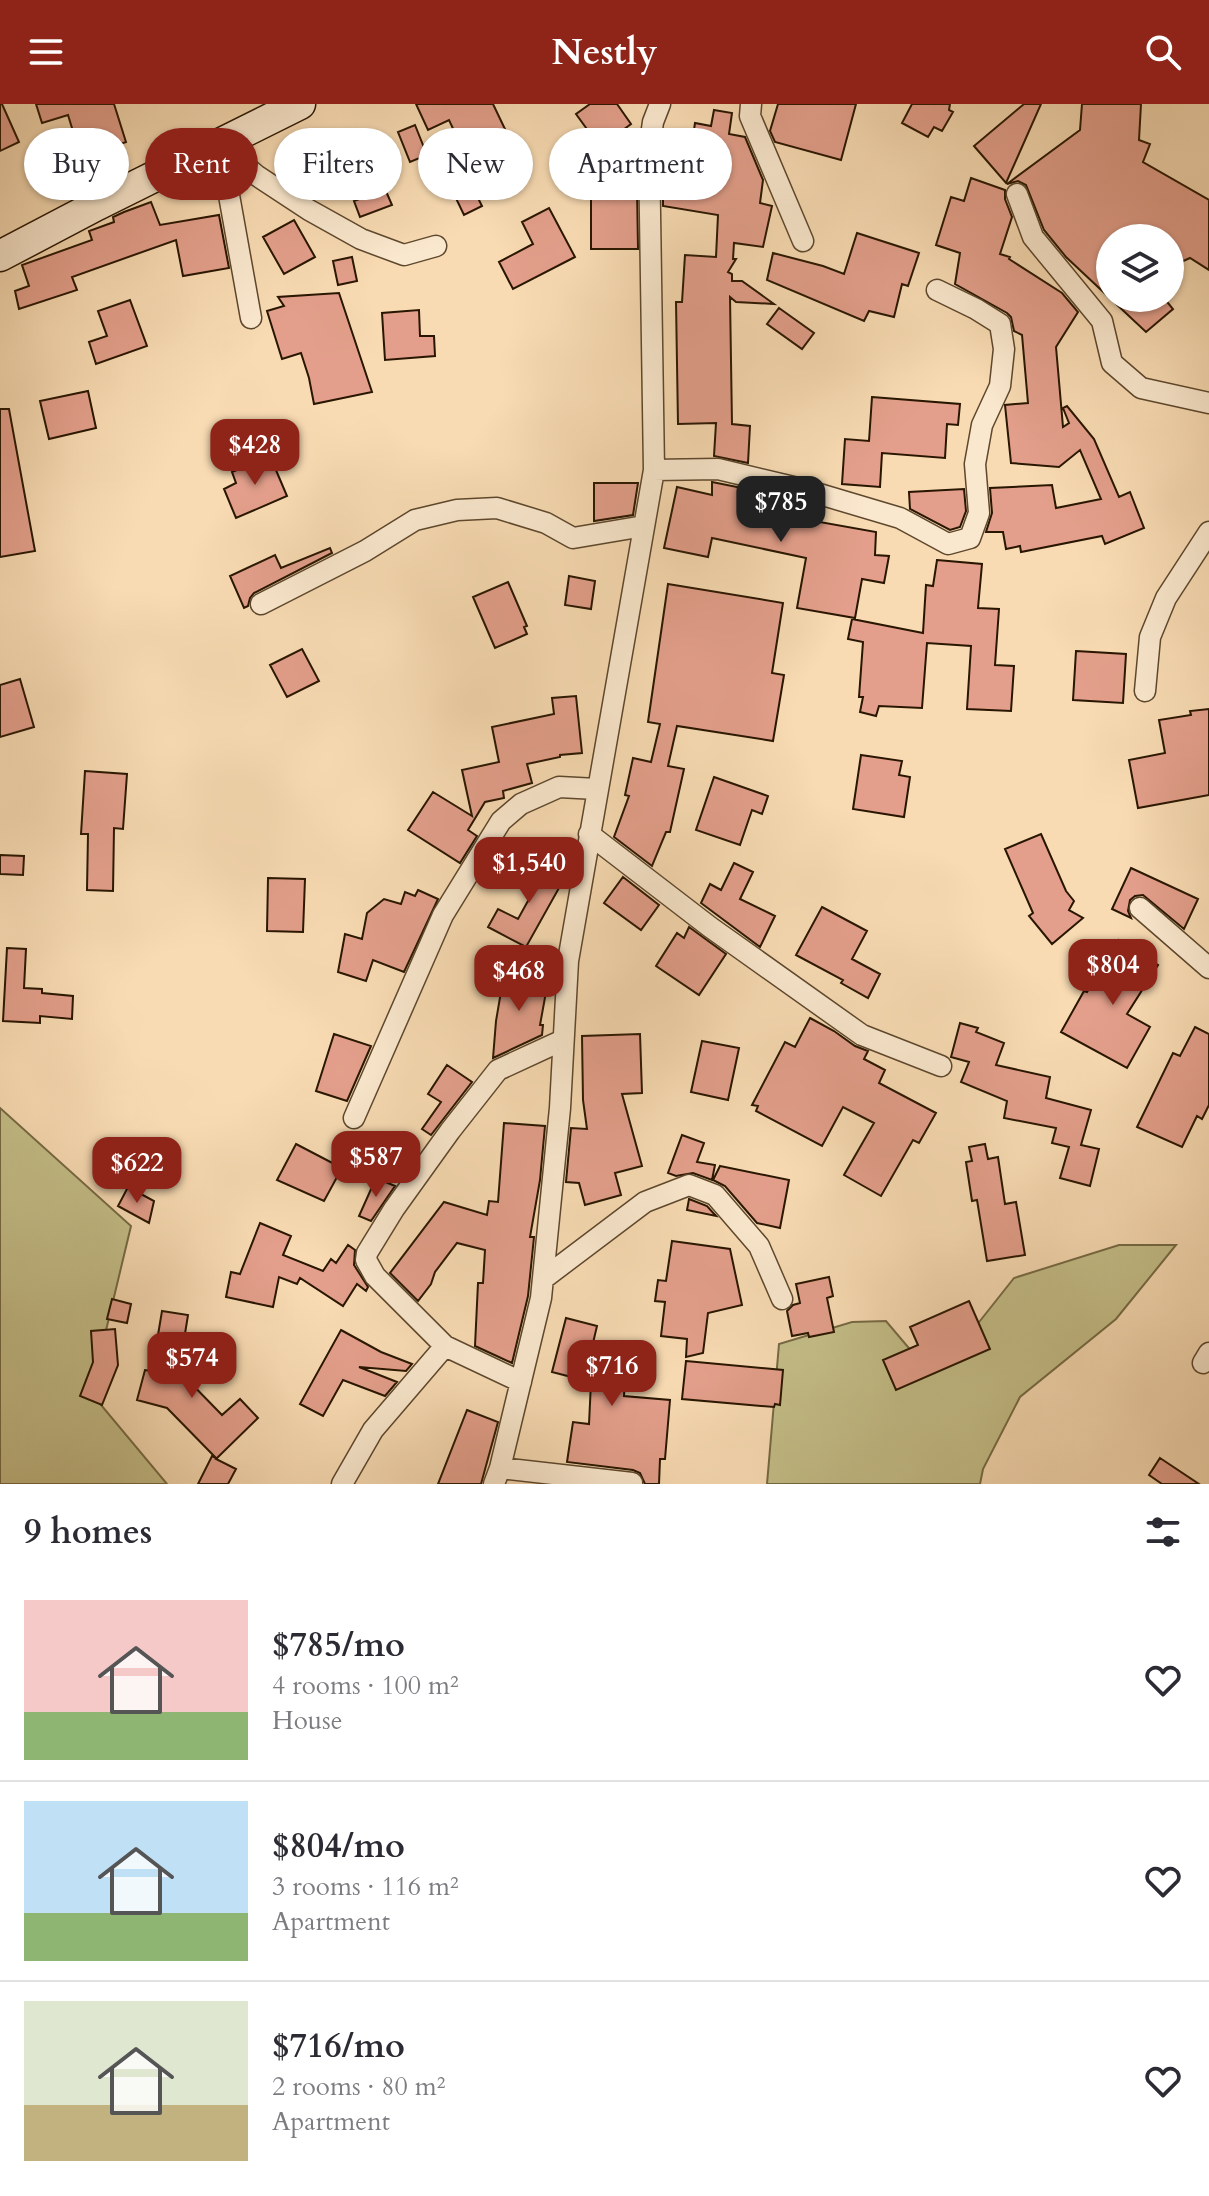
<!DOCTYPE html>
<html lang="en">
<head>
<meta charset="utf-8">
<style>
  body { margin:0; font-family:Cardo,serif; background:#f7f7f7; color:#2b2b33; height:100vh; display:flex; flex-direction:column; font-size:30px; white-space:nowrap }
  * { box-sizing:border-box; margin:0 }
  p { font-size:26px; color:#7c7c81 }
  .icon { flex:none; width:44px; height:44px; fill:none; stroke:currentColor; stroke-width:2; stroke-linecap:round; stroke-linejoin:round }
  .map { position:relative; height:1380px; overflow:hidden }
  .sheet { display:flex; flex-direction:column; background:#fff; flex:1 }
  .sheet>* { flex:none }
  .hud { position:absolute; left:24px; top:24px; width:800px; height:72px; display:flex; gap:16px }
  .tools { position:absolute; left:1096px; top:120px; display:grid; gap:16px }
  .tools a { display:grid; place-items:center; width:88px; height:88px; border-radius:50%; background:#fff; box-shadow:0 2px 6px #0004; font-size:40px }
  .price { position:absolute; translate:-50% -68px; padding:0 18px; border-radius:16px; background:#8f2418; color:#fff; font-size:26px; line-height:52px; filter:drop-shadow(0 2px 4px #0008) }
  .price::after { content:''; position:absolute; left:50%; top:48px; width:24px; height:18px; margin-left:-12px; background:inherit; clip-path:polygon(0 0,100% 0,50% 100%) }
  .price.on { background:#222; color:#fff }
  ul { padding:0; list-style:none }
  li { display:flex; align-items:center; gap:24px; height:200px; padding:0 24px }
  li+li { border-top:2px solid #e1e1e2 }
  li span { display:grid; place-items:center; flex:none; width:224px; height:160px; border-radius:0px; color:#555 }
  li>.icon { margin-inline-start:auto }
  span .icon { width:96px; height:96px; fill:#fffc; stroke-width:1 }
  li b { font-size:34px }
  h2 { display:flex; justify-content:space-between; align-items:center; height:96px; padding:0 24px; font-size:34px }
  .tag { padding:0 28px; border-radius:36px; background:#fff; box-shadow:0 2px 6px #0004; font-size:28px; line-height:72px }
  .tag.on { background:#8f2418; color:#fff }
  header { display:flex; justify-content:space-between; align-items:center; height:104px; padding:0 24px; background:#8f2418; color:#fff; font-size:36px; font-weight:600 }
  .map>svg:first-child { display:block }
  .green { fill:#c4be88; stroke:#766a44; stroke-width:2 }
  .building { fill:#e39f8b; stroke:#291600; stroke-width:2 }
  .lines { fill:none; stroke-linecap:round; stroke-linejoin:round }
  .street-casing { stroke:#5d472d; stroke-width:23 }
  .secondary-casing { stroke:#291600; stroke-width:33 }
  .street { stroke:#fae8ce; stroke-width:20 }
  .secondary { stroke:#fae8ce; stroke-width:30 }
</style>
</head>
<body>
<header><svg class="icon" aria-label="menu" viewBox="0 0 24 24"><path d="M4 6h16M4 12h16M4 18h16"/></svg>Nestly<svg class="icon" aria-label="search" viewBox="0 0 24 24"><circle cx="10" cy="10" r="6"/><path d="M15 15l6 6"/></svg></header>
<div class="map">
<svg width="1209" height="1380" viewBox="0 0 1209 1380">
  <rect width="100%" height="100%" fill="#f8dbb3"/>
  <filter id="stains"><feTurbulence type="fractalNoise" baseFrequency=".0025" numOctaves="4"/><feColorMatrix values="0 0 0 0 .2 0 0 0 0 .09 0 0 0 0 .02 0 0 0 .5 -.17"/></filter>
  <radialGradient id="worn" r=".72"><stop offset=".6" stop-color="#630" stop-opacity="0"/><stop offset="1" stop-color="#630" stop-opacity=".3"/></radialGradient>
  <path class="green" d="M0 1004 131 1122 91 1289 167 1380H0Z
    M1119 1141H1176L1116 1215 1020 1293 983 1365 980 1380H767L779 1240 852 1218 886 1217 913 1249 972 1227 1014 1174Z"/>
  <path class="building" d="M0 0H2L19 38 0 47Z
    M36 0H114L126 38 117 41 121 52 84 63 68 11 42 19Z
    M416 0H493L514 44 478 58 486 76 472 82 482 102 464 111 440 61 465 50 449 16 428 26Z
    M590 0H617L631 20 600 43 576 10Z
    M778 0H856L841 56 775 38 770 27Z
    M912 0H950L949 6 953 8 942 27 934 23 928 33 902 19Z
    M1024 0H1041L1006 79 974 42Z
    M1082 0H1141L1139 36 1150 40 1143 58 1209 96V166L1190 154 1170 163V134H1110V194H1164L1173 205 1146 228 1066 153 1044 126 1026 81 1018 77 1007 80 1080 26Z
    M714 6 732 9 729 30 745 33 763 76 760 99 772 102 763 143 734 139 733 155H736L728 168 732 170V177H742L774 200 736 198 730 193 732 320 750 322 748 359 714 352 716 319 678 320 676 198H682L685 151 716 153 718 111 663 102V85H670L674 65 688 67 695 19 711 22Z
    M415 21 427 51 410 58 398 28Z
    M971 74 1005 86V95L1012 113 1000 150 1010 153 1009 155 1062 189 1078 208 1056 243 1063 323 1069 319 1063 304 1067 302 1094 335 1119 393 1130 388 1144 424 1105 440 1102 432 1021 448 1020 442 1006 445 1003 428H986L992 409 990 384 1052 381 1056 404 1101 395 1080 346 1059 363 1011 359 1005 301 1028 299 1022 231 1014 227 1011 213 1007 209 955 180 960 149 936 141 951 93 964 97Z
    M385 85 392 101 360 113 354 97Z
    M637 85 638 145H591V86Z
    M151 98 160 121 219 111 229 164 183 172 176 136 72 173 77 186 19 205 15 187 29 182 22 161 92 136 89 127 114 118 113 113 124 108Z
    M549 104 575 153 513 185 499 158 533 140 522 118Z
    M294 116 315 153 284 170 263 133Z
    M857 129 919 149 908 182 902 180 894 213 869 207 864 217 767 176 773 149 823 162 844 170Z
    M352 153 357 177 338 181 333 157Z
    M339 189 372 288 314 300 309 274 301 249 282 255 267 207 284 202 278 193Z
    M130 196 147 242 96 260 89 238 107 232 98 207Z
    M779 204 814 229 802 245 767 220Z
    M419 206 420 232H434L435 252 385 256 382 209Z
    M88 287 96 324 49 335 40 297Z
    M872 293 960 300 958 321 947 320 945 354 882 349 880 383 842 380 845 335 869 337Z
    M0 305H9L35 447 0 453Z
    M270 352 287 392 236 414 224 385 236 379 232 368Z
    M712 378 747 385 746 398 815 413 814 417 876 428 875 451 889 452 884 479 862 475 855 514 797 504 806 454 712 434 708 453 664 444 677 383 712 391Z
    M594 379H638L633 411 594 417Z
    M964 385 966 407 960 423 950 426 910 405 909 388Z
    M330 444 332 449 254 489 250 494 248 502 244 504 230 472 275 451 281 464Z
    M937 456 982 460 978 504 999 505 995 561 1014 562 1011 607 967 605 971 542 927 539 922 604 879 602 876 612 860 608 863 593H859L863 538 848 535 852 515 923 529 926 481 933 482Z
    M569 472 595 477 591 505 565 501Z
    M508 478 527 522 524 523 527 530 495 544 473 493Z
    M668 480 783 499 772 569 784 571 773 637 677 622 668 662 684 665 670 728H666L652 762 614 733 629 692 625 691 633 654 651 658 660 620 648 618Z
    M302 545 319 577 287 593 270 561Z
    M1076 547 1126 550 1123 599 1073 596Z
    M20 575 34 623 0 633V581Z
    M576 592 582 649 560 651V653L527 660 532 679 503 687 504 694 485 698 468 726 477 732 460 759 408 726 433 688 472 712 462 666 499 658 492 623 554 610 552 594Z
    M1209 605V691L1138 704 1129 656 1165 649 1159 616 1191 611 1190 607Z
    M861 651 902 657 899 671 910 673 904 713 853 705Z
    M85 667 127 670 123 725 114 724 113 787 87 786 88 730H81Z
    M714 673 768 692 762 710 752 706 740 741 696 726Z
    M1041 730 1066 787 1074 797 1069 806 1083 814 1052 840 1029 812 1033 809 1005 745Z
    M0 751 24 752 23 771 0 770Z
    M537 752 559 764 550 779 559 784 526 843 488 823 498 805 518 815 534 786 522 780Z
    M734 759 753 768 740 795 775 812 760 843 701 799 710 780 721 786Z
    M1131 764 1198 795 1184 825 1143 791 1135 792 1130 796 1128 807 1131 814 1112 805Z
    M623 773 659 801 641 826 604 799Z
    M268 774 305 775 303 828 267 827Z
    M418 786 438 795 404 868 373 856 366 877 338 868 345 830 362 835 367 809 384 795 401 800 405 788 415 792Z
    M822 803 867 827 852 855 880 870 868 894 841 879 843 876 796 851Z
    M689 823 726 850 699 891 656 862 677 829 684 834Z
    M1119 836 1158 861 1127 910 1150 923 1127 964 1061 928 1084 887 1087 888Z
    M7 844 26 845 24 884 42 885V889L73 892 72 915 40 912V919L3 917Z
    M504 870 548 877 540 921H543L542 931 493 954 496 917Z
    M810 914 834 927 855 942 868 947 864 955 885 966 879 979 936 1009 919 1039 913 1036 881 1092 844 1071 874 1019 843 1003 822 1042 756 1007 758 1002 752 1001 785 938 795 943Z
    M960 919 978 924 976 928 1004 939 996 961 1050 973 1046 994 1091 1006 1081 1041 1099 1045 1090 1082 1060 1074 1069 1043 1052 1039 1056 1024 1004 1014 1007 997 961 978 969 958 951 953Z
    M1195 923 1209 930V1001L1202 1015 1197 1012 1182 1043 1137 1023 1173 949 1180 952Z
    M334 930 371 942 347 997 316 987Z
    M640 930 642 989 622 990 642 1062 615 1069 621 1091 585 1101 579 1079 566 1078 571 1024 587 1025 583 996 582 932Z
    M702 937 739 944 728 996 691 988Z
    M447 961 472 978 431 1031 422 1025 441 998 428 990Z
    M504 1019 545 1022 540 1076 530 1133H534L528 1192 512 1259 475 1242 478 1179H483L485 1146 457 1139 435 1168 431 1180 418 1197 390 1169 444 1098 487 1111 489 1097 498 1098Z
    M682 1031 704 1039 697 1058 715 1061 712 1076 693 1069 676 1072 668 1069Z
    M296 1040 342 1064 324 1097 277 1076Z
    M985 1040 988 1055 998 1053 1005 1100 1016 1098 1025 1151 987 1157 977 1096 972 1097 966 1058 972 1057 969 1043Z
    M720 1062 789 1076 780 1124 757 1119 725 1082 713 1076Z
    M376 1074 395 1082 371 1117 359 1112Z
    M128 1083 154 1097 149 1119 118 1102Z
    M689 1095 707 1102 716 1112 687 1106Z
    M260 1119 291 1132 283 1151 323 1167 331 1155 336 1159 348 1141 355 1146 354 1161 368 1183 366 1187 357 1180 343 1202 300 1174 297 1180 279 1173 273 1203 226 1193 231 1168 240 1170Z
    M672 1137 730 1145 742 1201 708 1209 703 1249 686 1253 687 1235 661 1232 665 1198 655 1197 658 1176 666 1177Z
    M829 1173 833 1192 827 1194 834 1228 809 1233 808 1229 792 1232 787 1207 793 1201 800 1199 796 1180Z
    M112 1195 131 1200 127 1219 107 1215Z
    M969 1197 990 1245 896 1286 883 1256 918 1241 910 1223Z
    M162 1207 188 1211 179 1267 222 1311 240 1295 258 1314 216 1355 236 1365 228 1380H198L212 1352 216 1354 167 1304 137 1296 145 1266 152 1267Z
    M566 1214 597 1222 593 1239 627 1240 624 1292 670 1296 665 1355H660L659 1380H645L640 1369 633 1366 567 1358 573 1318 589 1320 591 1278 552 1268Z
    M115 1225 118 1261 102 1301 80 1292 93 1258 91 1227Z
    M341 1226 381 1248 412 1260 406 1267 359 1263 397 1278 385 1292 343 1276 323 1312 300 1300Z
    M686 1257 783 1266 780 1301 775 1300 774 1303 682 1295Z
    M467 1306 498 1318 481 1380H438Z
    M1160 1354 1199 1380H1162L1149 1371Z"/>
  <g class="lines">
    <g class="street-casing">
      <path id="street" d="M751 0 750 12 803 137
        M220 41 256 71 309 106 361 135 404 151 436 142
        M220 41 251 214
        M1017 90 1033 133 1102 217 1112 259 1141 284 1209 299
        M654 366 718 365 806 386 900 414 948 440 970 434 979 409 975 360 982 321 1000 282 1004 245 1000 220 976 205 937 186
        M261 500 365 447 415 416 457 406 497 404 546 419 573 434 644 422
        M1145 587 1150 533 1166 494 1209 428
        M589 730 710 823 862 931 941 962
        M1140 804 1209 864
        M354 1014 443 811 501 717 521 700 559 683 597 685
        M543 1175 645 1098 689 1081 715 1091 759 1142 782 1195
        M1203 1259 1209 1249
        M521 1278 445 1242 375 1172 366 1156 367 1149 394 1105 450 1027 498 966 563 936
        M500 1364 632 1379
        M342 1380 373 1326 445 1242
        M494 1380 500 1364 541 1194 560 1004 568 857 654 366 649 46 653 18 660 0"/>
    </g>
    <g class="secondary-casing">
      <path id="secondary" d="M0 152 97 101 300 0"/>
    </g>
    <use href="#street" class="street"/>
    <use href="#secondary" class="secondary"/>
  </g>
  <rect width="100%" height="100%" filter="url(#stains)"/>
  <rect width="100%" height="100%" fill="url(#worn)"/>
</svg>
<div class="tools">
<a><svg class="icon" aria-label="layers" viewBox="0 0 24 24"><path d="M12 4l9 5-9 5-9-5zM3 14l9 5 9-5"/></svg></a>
</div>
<b class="price" style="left:255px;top:383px">$428</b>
<b class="price on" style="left:781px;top:440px">$785</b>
<b class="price" style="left:529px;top:801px">$1,540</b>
<b class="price" style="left:1113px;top:903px">$804</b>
<b class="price" style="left:519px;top:909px">$468</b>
<b class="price" style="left:376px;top:1095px">$587</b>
<b class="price" style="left:137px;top:1101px">$622</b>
<b class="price" style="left:192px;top:1296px">$574</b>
<b class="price" style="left:612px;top:1304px">$716</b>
<div class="hud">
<a class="tag">Buy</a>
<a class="tag on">Rent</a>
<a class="tag">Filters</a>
<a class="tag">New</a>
<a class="tag">Apartment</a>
</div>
</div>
<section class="sheet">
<h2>9 homes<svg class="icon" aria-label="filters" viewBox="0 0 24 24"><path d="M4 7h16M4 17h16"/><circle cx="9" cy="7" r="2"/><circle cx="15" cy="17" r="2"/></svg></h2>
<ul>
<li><span style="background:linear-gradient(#f6c9c9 70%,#8fb573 0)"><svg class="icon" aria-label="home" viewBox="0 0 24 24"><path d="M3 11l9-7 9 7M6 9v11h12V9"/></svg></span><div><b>$785/mo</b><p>4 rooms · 100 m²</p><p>House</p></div><svg class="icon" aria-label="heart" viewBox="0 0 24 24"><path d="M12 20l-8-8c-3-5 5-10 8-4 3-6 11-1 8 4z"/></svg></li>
<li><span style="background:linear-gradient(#bfe0f5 70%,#8fb573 0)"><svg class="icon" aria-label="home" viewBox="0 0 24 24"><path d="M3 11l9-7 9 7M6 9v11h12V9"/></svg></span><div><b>$804/mo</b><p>3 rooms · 116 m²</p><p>Apartment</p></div><svg class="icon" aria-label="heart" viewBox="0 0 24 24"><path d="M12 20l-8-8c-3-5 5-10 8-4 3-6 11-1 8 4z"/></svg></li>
<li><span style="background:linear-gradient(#dfe7d0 65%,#c2b280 0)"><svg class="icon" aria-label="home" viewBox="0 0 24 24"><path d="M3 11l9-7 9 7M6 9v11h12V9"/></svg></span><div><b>$716/mo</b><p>2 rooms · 80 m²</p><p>Apartment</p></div><svg class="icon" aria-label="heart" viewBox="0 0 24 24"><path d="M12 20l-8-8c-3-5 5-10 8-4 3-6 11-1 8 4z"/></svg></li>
</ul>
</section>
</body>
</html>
